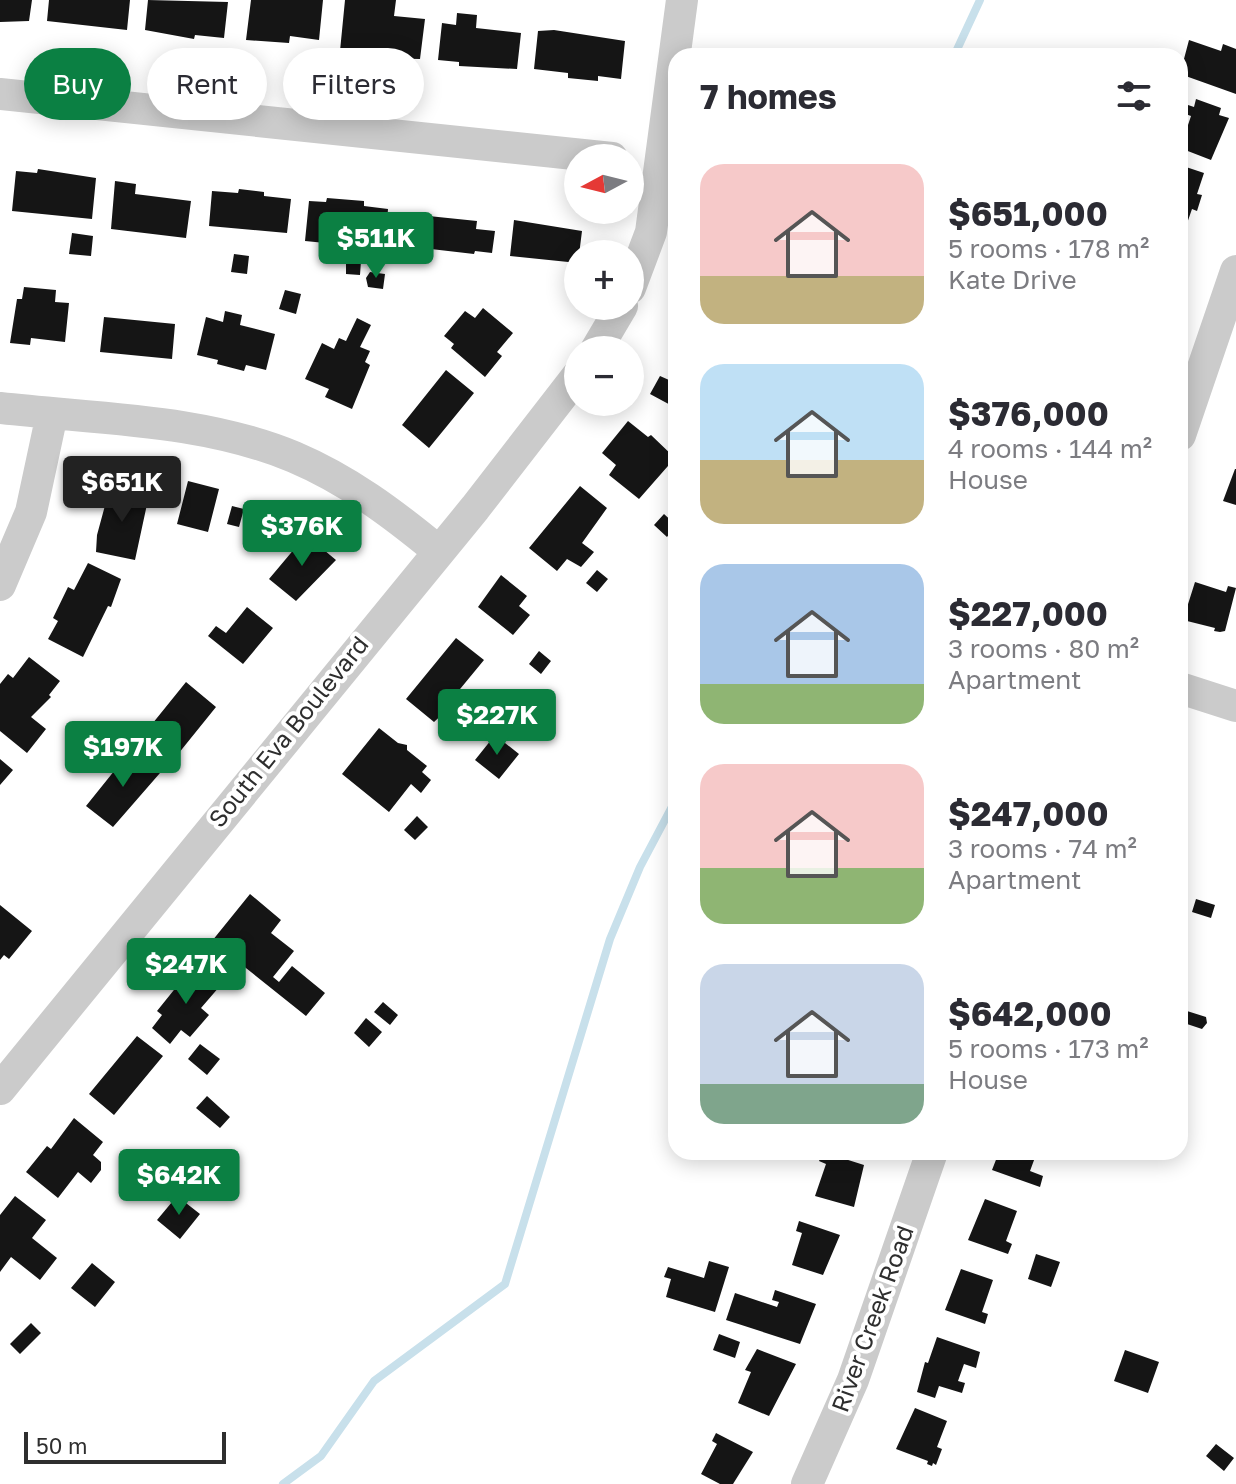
<!DOCTYPE html>
<html lang="en">
<head>
<meta charset="utf-8">
<style>
  body { margin:0; font-family:"Golos Text",sans-serif; background:#f7f7f7; color:#2b2b33; height:100vh; display:flex; flex-direction:column; font-size:30px; white-space:nowrap }
  * { box-sizing:border-box; margin:0 }
  p { font-size:26px; color:#7c7c81 }
  .icon { flex:none; width:44px; height:44px; fill:none; stroke:currentColor; stroke-width:2; stroke-linecap:round; stroke-linejoin:round }
  .map { position:relative; flex:1; overflow:hidden }
  .sheet { position:absolute; left:668px; top:48px; width:520px; height:1112px; display:flex; flex-direction:column; background:#fff; border-radius:24px; box-shadow:0 4px 20px #0003 }
  .sheet>* { flex:none }
  .guide { position:absolute; left:24px; top:48px; width:524px; height:72px; display:flex; gap:16px }
  .needle { width:52px; rotate:263deg }
  .fabs { position:absolute; left:564px; top:144px; display:grid; gap:16px }
  .fabs a { display:grid; place-items:center; width:80px; height:80px; border-radius:50%; background:#fff; box-shadow:0 4px 20px #0003; font-size:40px }
  .scale { position:absolute; left:24px; bottom:20px; width:202px; box-sizing:border-box; padding-left:8px; border:4px solid #2e2e2e; border-top:0; font-size:22px; line-height:28px; white-space:nowrap; color:#2e2e2e; -webkit-text-stroke:6px #fff; paint-order:stroke }
  .price { position:absolute; translate:-50% -68px; padding:0 18px; border-radius:8px; background:#0b8043; color:#fff; font-size:26px; line-height:52px; filter:drop-shadow(0 2px 4px #0008) }
  .price::after { content:''; position:absolute; left:50%; top:48px; width:24px; height:18px; margin-left:-12px; background:inherit; clip-path:polygon(0 0,100% 0,50% 100%) }
  .price.on { background:#222; color:#fff }
  ul { padding:0; list-style:none }
  li { display:flex; align-items:center; gap:24px; height:200px; padding:0 32px }
  li span { display:grid; place-items:center; flex:none; width:224px; height:160px; border-radius:24px; color:#555 }
  li>.icon { margin-inline-start:auto }
  span .icon { width:96px; height:96px; fill:#fffc; stroke-width:1 }
  li b { font-size:34px }
  h2 { display:flex; justify-content:space-between; align-items:center; height:96px; padding:0 32px; font-size:34px }
  .pill { padding:0 28px; border-radius:36px; background:#fff; box-shadow:0 4px 20px #0003; font-size:28px; line-height:72px }
  .pill.on { background:#0b8043; color:#fff }
  .map>svg:first-child { display:block }
  .lines { fill:none; stroke-linecap:round; stroke-linejoin:round }
  .stream { stroke:#c8e0eb; stroke-width:8 }
  .building { fill:#151515 }
  .minor { stroke:#cbcbcb; stroke-width:32 }
  .labels { text-anchor:middle; stroke-width:8; stroke-linejoin:round; paint-order:stroke }
  .street-label { font-size:24px; fill:#2e2e2e; stroke:#fff }
</style>
</head>
<body>
<div class="map">
<svg width="1236" height="1484" viewBox="0 0 1236 1484">
  <rect width="100%" height="100%" fill="#fff"/>
  <g class="lines">
    <path class="stream" d="M954 56 980 0
      M283 1484 321 1456 374 1381 505 1284 610 939 640 867 676 799"/>
  </g>
  <path class="building" d="M0 0H32L29 21 0 22Z
    M49 0H130L127 30 47 21Z
    M148 0 228 2 224 38 195 35 194 39 145 30Z
    M251 0H323L319 40 290 36 289 43 246 40Z
    M345 0H396L394 16 425 19 420 59 371 58V54L340 51Z
    M457 13 477 15 476 28 521 33 517 69 459 66V62L438 60 442 23 456 25Z
    M554 30 625 41 621 79 598 76V81L568 78V73L534 69 538 31Z
    M1189 40 1221 51 1223 44 1236 49V94L1180 74Z
    M1196 99 1221 108 1219 115 1229 118 1211 160 1180 148 1186 132 1180 130V126L1181 122 1188 125 1191 116 1180 112V107L1182 103 1194 107Z
    M1180 165 1204 173 1197 194 1202 195 1197 211 1192 209 1184 232 1180 231Z
    M38 169 96 178 92 219 12 211 16 171 37 173Z
    M115 181 136 184 135 194 191 201 186 238 111 229Z
    M239 189 264 192V196L291 199 287 233 209 226 212 191 238 193Z
    M327 198 364 201V206L388 209 385 248 368 247 365 262 361 261 360 275 346 274V245L305 241 309 201 326 202Z
    M409 214 477 221 476 229 495 231 492 253 475 251 474 254 405 246Z
    M514 220 582 231 578 263 510 256Z
    M72 233 93 236 91 256 69 254Z
    M234 254 249 256 247 274 231 272Z
    M370 272 385 274 383 289 368 287 366 278Z
    M24 287 56 290 55 302 69 303 65 342 31 338 30 345 10 343 17 299H22Z
    M285 290 301 294 296 314 279 309Z
    M483 308 513 333 497 352 502 356 485 377 451 348 454 344 444 336 465 311 475 318Z
    M225 311 242 315 240 325 275 334 266 370 246 365 244 371 217 364 218 360 197 355 206 317 223 322Z
    M104 317 175 324 172 359 100 352Z
    M357 318 371 325 360 347 370 351 365 362 370 365 352 409 325 397 329 389 305 379 322 343 334 349 339 338 346 341Z
    M676 367V408L650 394 660 376 669 380Z
    M446 370 474 393 429 448 402 425Z
    M628 421 648 437 651 435 675 458 639 499 609 475 616 465 602 453Z
    M1235 469H1236V505L1223 501Z
    M188 481 219 489 208 532 177 524Z
    M580 486 607 508 582 543 594 552 581 567 567 559 557 571 529 548Z
    M110 487 149 495 135 560 96 552 97 535Z
    M232 506 244 509 239 527 227 524Z
    M664 514 676 525 667 537 654 525Z
    M306 535 336 560 296 601 269 579Z
    M88 563 121 579 111 607 108 606 83 657 48 639 58 621 53 618 68 587 74 590Z
    M597 570 608 579 597 592 586 583Z
    M501 575 527 596 519 606 530 615 513 635 478 607Z
    M1195 582 1226 592 1228 586 1236 588 1225 631 1220 632 1214 631 1215 628 1183 620Z
    M247 607 273 628 243 664 208 636 216 626 226 633Z
    M456 638 484 660 451 700 448 709 434 722 406 699Z
    M539 651 551 661 541 674 529 664Z
    M29 657 60 681 49 695 51 697 31 717 46 729 27 753 0 731V684L8 674 13 678Z
    M186 682 216 707 174 759 144 734Z
    M379 728 398 743 407 745V750L427 766 422 772 431 780 421 793 411 784 389 812 342 774Z
    M495 735 519 754 499 779 475 760Z
    M131 750 160 773 113 827 86 806Z
    M0 759 13 770 0 785Z
    M417 816 428 827 415 840 404 830Z
    M250 894 281 920 271 933 294 951 273 977 279 982 292 966 325 993 306 1016 212 941Z
    M1196 899 1215 905 1211 918 1192 912Z
    M0 905 32 931 9 959 4 955 0 960Z
    M194 965 220 986 201 1008 209 1015 190 1037 181 1030 170 1044 152 1028 162 1015 157 1011Z
    M383 1002 398 1015 390 1025 374 1012Z
    M1187 1011 1206 1017 1207 1023 1202 1029 1184 1023Z
    M366 1018 382 1032 369 1047 354 1033Z
    M137 1036 163 1056 114 1115 89 1094Z
    M200 1044 220 1059 207 1075 188 1059Z
    M207 1096 230 1117 220 1128 196 1108Z
    M74 1118 103 1142 93 1155 101 1162V1170L91 1183 78 1172 58 1198 26 1172 47 1146 51 1149Z
    M823 1152 864 1165 854 1207 815 1196 826 1164 819 1161Z
    M999 1152H1037L1030 1171 1043 1176 1040 1187 992 1170Z
    M15 1196 46 1220 32 1238 57 1258 40 1280 11 1257 0 1272V1215Z
    M177 1196 200 1214 180 1239 157 1220Z
    M985 1199 1017 1211 1006 1241 1012 1244 1008 1254 968 1240Z
    M799 1221 840 1235 823 1275 792 1265 802 1233 796 1231Z
    M1036 1254 1060 1262 1051 1287 1028 1279Z
    M709 1261 729 1267 715 1312 666 1297 671 1279 664 1277 668 1267 704 1278Z
    M92 1263 115 1282 95 1307 71 1288Z
    M961 1269 993 1280 982 1312 988 1314 985 1324 945 1310Z
    M775 1290 816 1304 800 1344 726 1320 735 1293 777 1307 779 1302 772 1300Z
    M31 1323 41 1333 20 1354 10 1344Z
    M719 1334 740 1342 735 1358 713 1350Z
    M937 1337 980 1352 976 1368 964 1364 958 1381 965 1383 962 1393 939 1386 935 1398 917 1392 925 1362 928 1363Z
    M757 1349 796 1364 769 1416 738 1403 751 1372 745 1370Z
    M1125 1350 1159 1362 1148 1393 1114 1381Z
    M915 1408 947 1421 937 1447 942 1449 936 1465 933 1463 932 1466 927 1464 928 1461 896 1449Z
    M716 1433 753 1452 733 1484H720L701 1474 717 1444 712 1441Z
    M1216 1444 1234 1458 1224 1471 1206 1456Z"/>
  <g class="lines">
    <path class="minor" d="M0 94 612 158
      M630 288 651 232 682 0
      M596 350 622 306
      M0 408C97 419 203 419 294 457 348 480 392 513 437 550
      M1180 435 1236 271
      M0 585 31 512 52 414
      M1180 688 1236 706
      M0 1089 475 508 578 375
      M807 1484 853 1380 932 1152"/>
  </g>
  <g class="labels">
    <g class="street-label">
      <text transform="translate(289 732) rotate(-51)" y="8">South Eva Boulevard</text>
      <text transform="translate(873 1319) rotate(-70)" y="8">River Creek Road</text>
    </g>
  </g>
</svg>
<div class="fabs">
<a><svg class="needle" viewBox="-14 -14 28 28"><path d="M0-13l5 13h-10z" fill="#e53935"/><path d="M0 13l5-13h-10z" fill="#7c7c81"/></svg></a>
<a>+</a>
<a>−</a>
</div>
<div class="scale">50 m</div>
<b class="price" style="left:376px;top:280px">$511K</b>
<b class="price on" style="left:122px;top:524px">$651K</b>
<b class="price" style="left:302px;top:568px">$376K</b>
<b class="price" style="left:497px;top:757px">$227K</b>
<b class="price" style="left:123px;top:789px">$197K</b>
<b class="price" style="left:186px;top:1006px">$247K</b>
<b class="price" style="left:179px;top:1217px">$642K</b>
<div class="guide">
<a class="pill on">Buy</a>
<a class="pill">Rent</a>
<a class="pill">Filters</a>
</div>
<section class="sheet">
<h2>7 homes<svg class="icon" aria-label="filters" viewBox="0 0 24 24"><path d="M4 7h16M4 17h16"/><circle cx="9" cy="7" r="2"/><circle cx="15" cy="17" r="2"/></svg></h2>
<ul>
<li><span style="background:linear-gradient(#f6c9c9 70%,#c2b280 0)"><svg class="icon" aria-label="home" viewBox="0 0 24 24"><path d="M3 11l9-7 9 7M6 9v11h12V9"/></svg></span><div><b>$651,000</b><p>5 rooms · 178 m²</p><p>Kate Drive</p></div></li>
<li><span style="background:linear-gradient(#bfe0f5 60%,#c2b280 0)"><svg class="icon" aria-label="home" viewBox="0 0 24 24"><path d="M3 11l9-7 9 7M6 9v11h12V9"/></svg></span><div><b>$376,000</b><p>4 rooms · 144 m²</p><p>House</p></div></li>
<li><span style="background:linear-gradient(#a9c7e8 75%,#8fb573 0)"><svg class="icon" aria-label="home" viewBox="0 0 24 24"><path d="M3 11l9-7 9 7M6 9v11h12V9"/></svg></span><div><b>$227,000</b><p>3 rooms · 80 m²</p><p>Apartment</p></div></li>
<li><span style="background:linear-gradient(#f6c9c9 65%,#8fb573 0)"><svg class="icon" aria-label="home" viewBox="0 0 24 24"><path d="M3 11l9-7 9 7M6 9v11h12V9"/></svg></span><div><b>$247,000</b><p>3 rooms · 74 m²</p><p>Apartment</p></div></li>
<li><span style="background:linear-gradient(#c9d6e8 75%,#7fa58c 0)"><svg class="icon" aria-label="home" viewBox="0 0 24 24"><path d="M3 11l9-7 9 7M6 9v11h12V9"/></svg></span><div><b>$642,000</b><p>5 rooms · 173 m²</p><p>House</p></div></li>
</ul>
</section>
</div>
</body>
</html>
